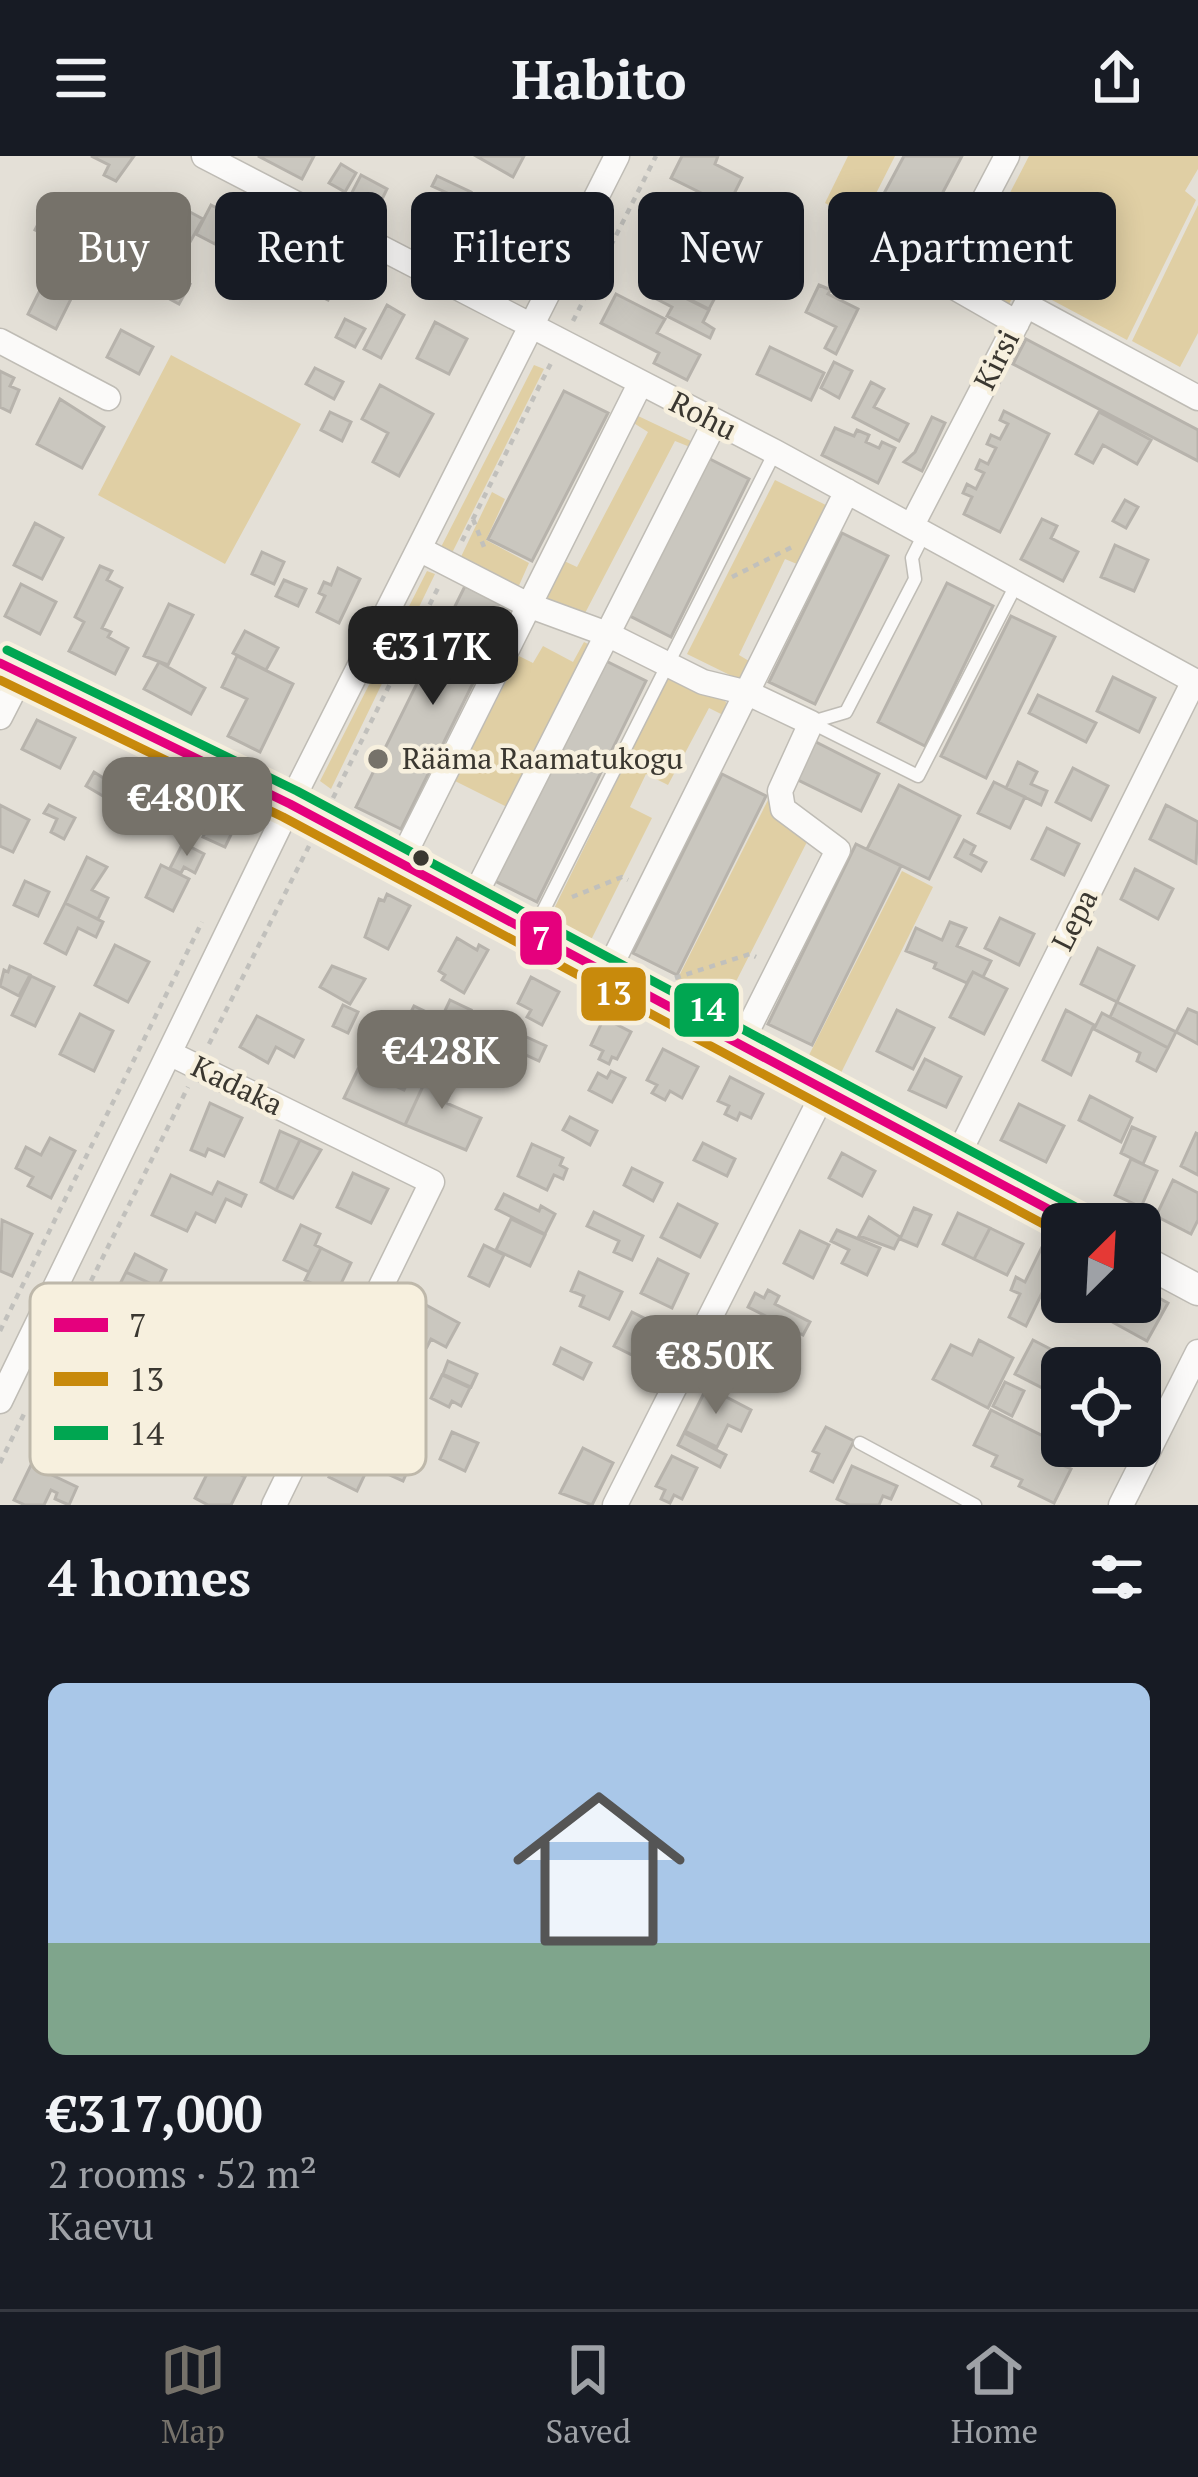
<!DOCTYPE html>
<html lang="en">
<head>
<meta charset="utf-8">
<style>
  body { margin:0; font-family:"PT Serif",serif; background:#242831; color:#f1f3f6; height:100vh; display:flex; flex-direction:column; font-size:45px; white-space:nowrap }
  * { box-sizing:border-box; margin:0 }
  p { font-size:39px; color:#9ea1a6 }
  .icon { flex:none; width:66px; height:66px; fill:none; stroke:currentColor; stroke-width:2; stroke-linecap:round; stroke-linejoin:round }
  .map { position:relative; height:1349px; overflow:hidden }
  .details { display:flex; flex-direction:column; background:#171b24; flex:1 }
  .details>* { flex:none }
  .hud { position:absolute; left:36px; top:36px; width:1128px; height:108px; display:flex; gap:24px }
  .needle { width:78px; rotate:24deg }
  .fabs { position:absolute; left:1041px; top:1047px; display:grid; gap:24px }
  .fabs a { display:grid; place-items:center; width:120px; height:120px; border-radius:18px; background:#171b24; box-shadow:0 6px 30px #0003; font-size:60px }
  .price { position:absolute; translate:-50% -102px; padding:0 27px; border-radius:24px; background:#76726a; color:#fff; font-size:39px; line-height:78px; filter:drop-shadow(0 3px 6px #0008) }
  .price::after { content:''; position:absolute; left:50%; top:72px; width:36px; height:27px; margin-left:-18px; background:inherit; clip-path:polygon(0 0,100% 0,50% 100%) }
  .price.selected { background:#222; color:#fff }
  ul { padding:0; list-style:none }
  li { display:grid; align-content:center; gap:24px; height:636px; padding:0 48px }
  li span { display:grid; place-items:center; height:372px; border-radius:18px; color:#555 }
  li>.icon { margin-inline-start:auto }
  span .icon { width:216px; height:216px; fill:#fffc; stroke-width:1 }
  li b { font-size:51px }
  h2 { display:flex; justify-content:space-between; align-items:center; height:144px; padding:0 48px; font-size:51px }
  .chip { padding:0 42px; border-radius:18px; background:#171b24; box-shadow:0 6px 30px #0003; font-size:42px; line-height:108px }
  .chip.selected { background:#76726a; color:#fff }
  header { display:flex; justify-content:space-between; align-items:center; height:156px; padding:0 48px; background:#171b24; font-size:54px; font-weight:800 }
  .dock { display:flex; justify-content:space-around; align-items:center; height:168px; border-top:3px solid #363941; background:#171b24; font-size:33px; color:#9ea1a6 }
  .dock a { display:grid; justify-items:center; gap:6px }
  .dock .selected { color:#76726a }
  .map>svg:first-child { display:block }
  .green { fill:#e0cfa4 }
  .building { fill:#cac7bf; stroke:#b7b3ac; stroke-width:3 }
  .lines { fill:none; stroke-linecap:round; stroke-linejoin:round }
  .service-casing { stroke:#bfbcb5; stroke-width:15 }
  .minor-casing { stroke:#bfbcb5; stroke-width:27 }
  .tertiary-casing { stroke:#bfbcb5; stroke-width:33 }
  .path { stroke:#c1c0bc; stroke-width:4.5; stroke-dasharray:6 6; stroke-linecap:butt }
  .service { stroke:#fbfaf9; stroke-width:12 }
  .minor { stroke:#fbfaf9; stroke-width:24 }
  .tertiary { stroke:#fbfaf9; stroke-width:30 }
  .bus-1-casing { stroke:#f7f0de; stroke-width:18 }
  .bus-2-casing { stroke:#f7f0de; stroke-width:18 }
  .bus-3-casing { stroke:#f7f0de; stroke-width:18 }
  .bus-1 { stroke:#e5007d; stroke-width:9 }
  .bus-2 { stroke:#c88a0c; stroke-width:9 }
  .bus-3 { stroke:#00a651; stroke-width:9 }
  .poi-dot { fill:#76726a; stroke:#f7f0de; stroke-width:4.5 }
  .bus-dot { fill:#3a3730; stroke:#f7f0de; stroke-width:4.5 }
  .labels { text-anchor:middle; stroke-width:9; stroke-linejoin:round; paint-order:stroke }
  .street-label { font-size:30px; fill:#3a3730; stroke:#f7f0de }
  .poi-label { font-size:30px; fill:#3a3730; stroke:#f7f0de; text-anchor:start }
  .key { fill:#f7f0de; stroke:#beb8aa; stroke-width:3 }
  .key-label { font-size:33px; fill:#3a3730 }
  .line-badge { stroke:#f7f0de; stroke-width:4.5 }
  .badge-label { font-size:33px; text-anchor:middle; font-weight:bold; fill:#fff }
</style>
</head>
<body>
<header><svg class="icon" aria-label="menu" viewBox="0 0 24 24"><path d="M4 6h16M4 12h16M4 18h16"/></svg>Habito<svg class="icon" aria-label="share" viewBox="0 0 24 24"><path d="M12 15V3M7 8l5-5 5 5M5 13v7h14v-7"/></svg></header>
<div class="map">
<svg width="1198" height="1349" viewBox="0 0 1198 1349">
  <rect width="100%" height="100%" fill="#e4e0d7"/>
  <path class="green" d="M848 0H895L856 77 902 107 896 119 839 86 843 57 825 47Z
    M1029 0H1198V13L1185 35 1196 44 1127 184 1020 127 1006 154 963 128Z
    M1198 49V177L1180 211 1132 185Z
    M171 199 301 268 225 408 98 339Z
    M534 209 544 213 451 399 440 393Z
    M636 259 693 286 690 291 675 285 583 461 541 443 562 404 577 411 648 276 632 266Z
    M775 324 834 353 804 411 785 403 739 499 754 508 742 525 687 498Z
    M492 336 505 343 486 384 529 407 517 434 459 405Z
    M427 415 435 418 331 633 320 625Z
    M584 486 592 490 507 651 455 625 519 500 533 507 543 490 573 506Z
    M670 517 725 545 729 551 727 561 709 552 668 629 646 618 630 651 652 662 591 784 550 761Z
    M768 644 780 661 809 682 721 855 674 830Z
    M902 715 933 731 839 921 808 901Z"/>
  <path class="building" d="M91 0H134L116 25 104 19 109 9Z
    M258 0H314L302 23Z
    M476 0H524L513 21Z
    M682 0H718L715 8 742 22 724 58 698 44 701 37 671 22Z
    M904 0H962L912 95 866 71Z
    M341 8 356 17 345 36 329 27Z
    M361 19 387 33 373 62 346 48Z
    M437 20 471 36 467 46 432 30Z
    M57 38 102 62 96 74 51 50Z
    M663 43 736 80 730 91 695 73 687 88 678 84 671 97 643 82Z
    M211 49 230 59 215 88 196 78Z
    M47 51 61 58 50 82 35 74Z
    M190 56 203 63 190 86 177 79Z
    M479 62 516 80 499 112 463 94Z
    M63 63 104 83 95 102 54 83Z
    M251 69 287 87 269 122 233 104Z
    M314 103 341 117 328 144 300 130Z
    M150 107 190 128 179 148 140 127Z
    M664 113 718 136 709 153 657 127Z
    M43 128 71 143 56 173 28 158Z
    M657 128 709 154 703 166 714 173 710 182 667 160 672 151 651 140Z
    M819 129 831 134 828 138 858 153 836 198 825 192 836 171 806 156Z
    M616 138 665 163 657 177 700 199 687 224 654 207 659 197 601 167Z
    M387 149 404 159 381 202 364 193Z
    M345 163 365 173 355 191 336 181Z
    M435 166 467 183 449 218 417 202Z
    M121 174 153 191 139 218 107 201Z
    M1026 183 1198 274V305L1013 208Z
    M770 191 824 217 811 244 757 218Z
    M834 206 852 215 839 242 821 232Z
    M315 212 343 226 334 243 306 228Z
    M0 215 14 222 10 230 19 234 10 256 0 251Z
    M871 226 884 233 874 251 908 268 899 285 853 261Z
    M380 229 433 258 399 320 373 306 388 277 362 263Z
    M564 235 608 257 532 405 488 383Z
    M60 243 104 271 82 312 37 288Z
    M1004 255 1049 278 1000 376 964 358 972 341 963 337 967 328 976 333 984 317 976 313 980 304 988 308 996 292 987 288 991 279 1000 283 1008 268 1000 264Z
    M330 256 351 266 342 285 321 274Z
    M1099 256 1151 284 1137 308 1103 289 1093 307 1076 298Z
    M932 261 945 267 922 315 904 306 915 296Z
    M835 272 854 280 857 274 869 279 866 286 879 292 882 286 895 292 878 327 822 299Z
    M706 301 749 323 671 481 628 459Z
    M1125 344 1138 351 1126 372 1113 365Z
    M1042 363 1057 370 1051 382 1078 396 1063 425 1021 403Z
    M35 367 63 382 42 423 14 409Z
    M842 377 888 400 815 548 769 526Z
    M1115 389 1148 404 1134 435 1101 421Z
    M262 396 284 406 274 428 252 418Z
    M100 410 112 415 107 424 122 432 102 472 111 476 108 481 128 492 115 518 69 495 84 466 75 461Z
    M338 412 360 423 339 467 317 456 325 440 319 437 324 426 331 429Z
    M284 424 306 433 298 450 276 440Z
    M947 427 993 450 925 590 878 566Z
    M21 428 56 446 40 478 5 460Z
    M465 430 510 452 401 673 356 651Z
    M169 448 193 459 168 509 144 500Z
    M1011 460 1055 481 986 622 941 600Z
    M245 475 278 492 266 514 233 497Z
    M237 500 293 528 260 596 228 580 247 543 222 531Z
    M602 503 646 525 537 746 493 724Z
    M159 506 205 532 191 558 144 533Z
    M1113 521 1155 542 1139 576 1097 555Z
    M1038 539 1096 567 1086 586 1029 557Z
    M37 564 75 582 60 612 22 593Z
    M812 584 879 618 861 655 794 622Z
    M1018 606 1037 616 1031 628 1047 635 1041 649 1006 632Z
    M1073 612 1108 630 1091 664 1056 646Z
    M94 616 116 630 108 643 86 630Z
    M722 618 766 640 677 819 633 797Z
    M994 626 1025 641 1010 672 978 657Z
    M899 629 960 660 929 723 867 693Z
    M219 648 241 658 225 691 203 681Z
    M0 649 29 664 13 696 0 690Z
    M49 649 75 662 64 683 51 676 57 663 44 657Z
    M1166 649 1198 666 1196 707 1150 683Z
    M1047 672 1079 688 1064 719 1032 703Z
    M964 684 975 690 971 698 986 706 981 715 955 701Z
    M183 687 204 698 195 717 184 711 181 717 170 712Z
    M856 688 901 710 812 889 768 868Z
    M87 701 107 711 92 734 108 742 98 763 65 747Z
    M161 709 189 723 173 755 146 741Z
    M1135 713 1173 733 1158 763 1121 743Z
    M25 725 49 736 38 760 14 749Z
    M387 738 410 750 388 793 365 781 379 743 384 745Z
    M65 747 103 766 96 781 78 772 66 798 45 787Z
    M1000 762 1034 778 1019 809 985 792Z
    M950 766 966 772 957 790 991 805 983 821 973 816 967 827 934 812 936 807 906 795 916 772 942 784Z
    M457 782 477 794 479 789 488 794 464 837 442 824 445 819 439 815Z
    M115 789 149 806 128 846 95 829Z
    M1098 792 1134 810 1117 846 1081 828Z
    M10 810 30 819 19 840 0 830 4 814 8 816Z
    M332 810 365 823 350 848 320 831Z
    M973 816 1007 833 984 878 950 861Z
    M31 820 54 831 35 870 12 859Z
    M531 821 559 836 542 869 527 861 531 854 518 847Z
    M450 844 471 854 451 895 403 872 414 850 441 863Z
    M1117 846 1176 876 1168 892 1110 861Z
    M343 849 358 856 348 877 333 870Z
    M1188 853 1198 857V888L1176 876Z
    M897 854 934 872 913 913 877 895Z
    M1066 854 1094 869 1071 919 1043 904Z
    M1102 857 1168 892 1156 915 1137 905 1140 897 1094 873Z
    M80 858 113 875 94 915 60 898Z
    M257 860 303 884 294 901 276 891 268 907 240 891Z
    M604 862 631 876 617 903 612 901 609 908 599 903 603 895 591 889Z
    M403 873 456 899 453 906 399 880Z
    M520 878 546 890 539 905 513 893Z
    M663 893 698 911 682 942 670 935 665 944 652 937 657 929 647 924Z
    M420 898 435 904 405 969 344 942 358 913 404 934Z
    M925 903 961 921 946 951 909 934Z
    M435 904 452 913 442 937 449 940 446 947 481 962 466 994 405 969Z
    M611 915 625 922 612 946 589 934 598 917 607 922Z
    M730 921 763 938 751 962 740 957 737 964 725 958 729 950 718 945Z
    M1090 940 1132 962 1121 986 1079 964Z
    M210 947 242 962 224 1000 208 993 205 1000 191 994Z
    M1019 948 1064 970 1046 1006 1001 984Z
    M570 961 597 975 590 989 563 974Z
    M1132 971 1155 981 1143 1008 1121 997Z
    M280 975 300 984 276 1034 261 1026Z
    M1196 977 1198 978V1019L1181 1010Z
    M50 982 75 995 51 1042 28 1030 33 1021 16 1012 26 991 41 999Z
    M300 984 321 994 293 1042 276 1034Z
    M703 987 735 1003 727 1020 694 1004Z
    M532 988 563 1002 560 1009 567 1013 563 1023 554 1019 547 1034 518 1020Z
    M842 997 875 1015 862 1040 829 1022Z
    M1131 1003 1157 1015 1141 1051 1115 1039Z
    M632 1012 662 1027 653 1045 624 1029Z
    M353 1017 388 1033 371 1067 337 1051Z
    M171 1019 212 1038 218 1026 246 1039 241 1050 226 1043 215 1066 196 1057 187 1075 152 1059Z
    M1173 1024 1198 1037V1064L1191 1078 1156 1060Z
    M504 1038 539 1055 541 1050 555 1058 545 1078 496 1053Z
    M678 1048 717 1068 700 1101 661 1081Z
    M914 1052 931 1059 917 1090 900 1083Z
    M594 1056 643 1080 632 1104 614 1096 619 1085 587 1070Z
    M958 1057 990 1072 974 1103 943 1088Z
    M869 1061 900 1081 894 1093 859 1080Z
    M511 1063 545 1079 530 1110 496 1094Z
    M2 1064 32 1078 12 1120 0 1115Z
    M301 1069 320 1078 315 1089 321 1092 309 1116 284 1104Z
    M990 1072 1023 1088 1007 1119 974 1103Z
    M837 1074 880 1092 867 1119 842 1107 849 1094 831 1085Z
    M800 1075 829 1089 813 1122 784 1107Z
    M484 1089 504 1099 489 1130 469 1120Z
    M1043 1089 1061 1098 1026 1170 1009 1161 1020 1138 1011 1134 1016 1121 1025 1126Z
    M321 1092 351 1107 336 1138 328 1134 323 1145 308 1138 313 1128 305 1124Z
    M135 1098 166 1114 158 1131 126 1116Z
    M658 1103 688 1118 672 1152 641 1137Z
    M126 1116 158 1131 141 1166 109 1150Z
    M579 1116 622 1136 609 1163 580 1150 584 1140 571 1135Z
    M768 1134 779 1140 775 1148 810 1166 803 1179 748 1151 755 1137 764 1142Z
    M1145 1134 1168 1147 1147 1185 1085 1151 1088 1146H1140Z
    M415 1143 459 1167 446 1191 431 1183 427 1191 398 1175Z
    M632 1156 662 1171 644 1205 614 1190Z
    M741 1162 764 1174 744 1214 721 1202Z
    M979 1184 1013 1202 988 1252 933 1223 951 1189 972 1199Z
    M1033 1184 1087 1212H1062V1242L1015 1218Z
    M561 1192 591 1207 583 1223 554 1208Z
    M720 1203 744 1215 736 1232 712 1220Z
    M448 1205 477 1218 471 1231 443 1218Z
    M442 1219 470 1232 461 1250 452 1245 449 1251 431 1242Z
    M1005 1226 1024 1235 1012 1260 993 1250Z
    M707 1231 751 1254 741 1275 728 1269 717 1291 685 1275Z
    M991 1254 1057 1287 1049 1303 1071 1313 1054 1347 1019 1330 1022 1324 992 1310 997 1300 974 1289Z
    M826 1271 854 1285 833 1326 811 1315 819 1298 813 1295Z
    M452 1276 478 1287 465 1315 440 1303Z
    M684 1277 726 1299 720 1311 678 1289Z
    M384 1281 416 1296 403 1325 370 1310Z
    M347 1284 375 1297 357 1335 329 1321Z
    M583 1292 613 1307 592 1349 560 1337Z
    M672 1300 697 1312 682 1343 674 1339 670 1347 661 1343 665 1334 656 1330Z
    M213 1306 245 1321 231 1349H208L195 1342Z
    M31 1309 77 1331 69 1349 55 1343 57 1337 51 1334 44 1349H25L14 1344Z
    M852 1310 897 1330 891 1343 883 1340 879 1349H850L837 1343Z"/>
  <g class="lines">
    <g class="service-casing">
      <path id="service" d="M812 566 846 556 915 423 912 402 925 376
        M812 567 918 620 1017 427
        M532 777 775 296
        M860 1287 975 1349"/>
    </g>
    <g class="minor-casing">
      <path id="minor" d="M204 0 775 296 1198 527
        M1007 0 942 124 1017 167
        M0 185 108 242
        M912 369 1026 149 1198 242
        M419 393 528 449 607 478 703 526 748 537 811 567 780 635 783 653 838 694 740 889
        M0 561 22 518
        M400 707 640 228
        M472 745 715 266
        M607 817 847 335
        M171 898 432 1026 274 1349
        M956 1003 1194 525
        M0 1245 290 648 617 0
        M615 1349 825 934
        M1121 1349 1198 1196"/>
    </g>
    <g class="tertiary-casing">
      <path id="tertiary" d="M0 507 290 648 1076 1068
        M1140 1103 1198 1134"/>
    </g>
    <path class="path" d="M573 165 656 0
      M473 363 486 396
      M462 385 551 207
      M732 421 792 391
      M333 642 438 432
      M572 741 622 721 628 724
      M675 822 750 798 756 801
      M209 888 309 690
      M0 1175 202 766
      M32 1243 188 931
      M0 1307 24 1258"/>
    <use href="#service" class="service"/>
    <use href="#minor" class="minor"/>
    <use href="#tertiary" class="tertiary"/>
    <g class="bus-1-casing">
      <path id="bus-1" d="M0 507 290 648 1076 1068"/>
    </g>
    <g class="bus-2-casing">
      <path id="bus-2" d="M0 524 283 661 1062 1078"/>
    </g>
    <g class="bus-3-casing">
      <path id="bus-3" d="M7 494 297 635 1083 1055"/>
    </g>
    <use href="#bus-1" class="bus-1"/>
    <use href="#bus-2" class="bus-2"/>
    <use href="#bus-3" class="bus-3"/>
  </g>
  <circle class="poi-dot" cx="378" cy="603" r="12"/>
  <circle class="bus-dot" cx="421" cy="702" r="10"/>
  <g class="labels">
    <g class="street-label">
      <text transform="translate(997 204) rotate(-63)" y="10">Kirsi</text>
      <text transform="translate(703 260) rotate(27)" y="10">Rohu</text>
      <text transform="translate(1075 764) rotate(-63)" y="10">Lepa</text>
      <text transform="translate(237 930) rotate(26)" y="10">Kadaka</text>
    </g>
    <g class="poi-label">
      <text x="402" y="613">Rääma Raamatukogu</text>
    </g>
  </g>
  <rect x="30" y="1127" width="396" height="192" rx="18" class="key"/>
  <rect x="54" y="1162" width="54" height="14" fill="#e5007d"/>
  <rect x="54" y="1216" width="54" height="14" fill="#c88a0c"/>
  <rect x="54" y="1270" width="54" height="14" fill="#00a651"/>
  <g class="key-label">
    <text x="129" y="1181">7</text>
    <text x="129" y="1235">13</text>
    <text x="129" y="1289">14</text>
  </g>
  <g class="line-badge">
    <rect x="518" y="753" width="46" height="58" rx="12" fill="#e5007d"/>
    <rect x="579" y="809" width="69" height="58" rx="12" fill="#c88a0c"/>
    <rect x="672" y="825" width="69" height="58" rx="12" fill="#00a651"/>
  </g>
  <g class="badge-label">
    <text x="541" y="794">7</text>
    <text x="613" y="849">13</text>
    <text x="707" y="865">14</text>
  </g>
</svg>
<div class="fabs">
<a><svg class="needle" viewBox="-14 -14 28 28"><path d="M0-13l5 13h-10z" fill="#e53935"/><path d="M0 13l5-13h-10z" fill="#9ea1a6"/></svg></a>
<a><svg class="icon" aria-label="locate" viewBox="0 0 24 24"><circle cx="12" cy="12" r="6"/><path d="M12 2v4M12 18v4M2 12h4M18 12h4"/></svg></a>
</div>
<b class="price selected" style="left:433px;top:552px">€317K</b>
<b class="price" style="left:187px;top:703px">€480K</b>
<b class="price" style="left:442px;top:956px">€428K</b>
<b class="price" style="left:716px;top:1261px">€850K</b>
<div class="hud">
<a class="chip selected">Buy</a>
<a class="chip">Rent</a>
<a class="chip">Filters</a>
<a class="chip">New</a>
<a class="chip">Apartment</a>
</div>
</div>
<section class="details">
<h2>4 homes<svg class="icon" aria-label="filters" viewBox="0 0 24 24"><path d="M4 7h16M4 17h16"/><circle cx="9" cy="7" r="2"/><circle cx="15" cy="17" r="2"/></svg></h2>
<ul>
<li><span style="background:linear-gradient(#a9c7e8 70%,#7fa58c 0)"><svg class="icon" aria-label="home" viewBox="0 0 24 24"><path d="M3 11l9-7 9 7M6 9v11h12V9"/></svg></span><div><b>€317,000</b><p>2 rooms · 52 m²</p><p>Kaevu</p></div></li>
</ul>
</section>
<nav class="dock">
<a class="selected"><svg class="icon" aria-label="map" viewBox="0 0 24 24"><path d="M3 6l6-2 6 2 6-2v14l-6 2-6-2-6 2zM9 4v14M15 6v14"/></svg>Map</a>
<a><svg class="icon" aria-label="saved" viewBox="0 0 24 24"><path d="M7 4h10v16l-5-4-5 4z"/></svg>Saved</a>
<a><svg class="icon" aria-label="home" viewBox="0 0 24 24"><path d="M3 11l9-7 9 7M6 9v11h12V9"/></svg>Home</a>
</nav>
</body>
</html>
